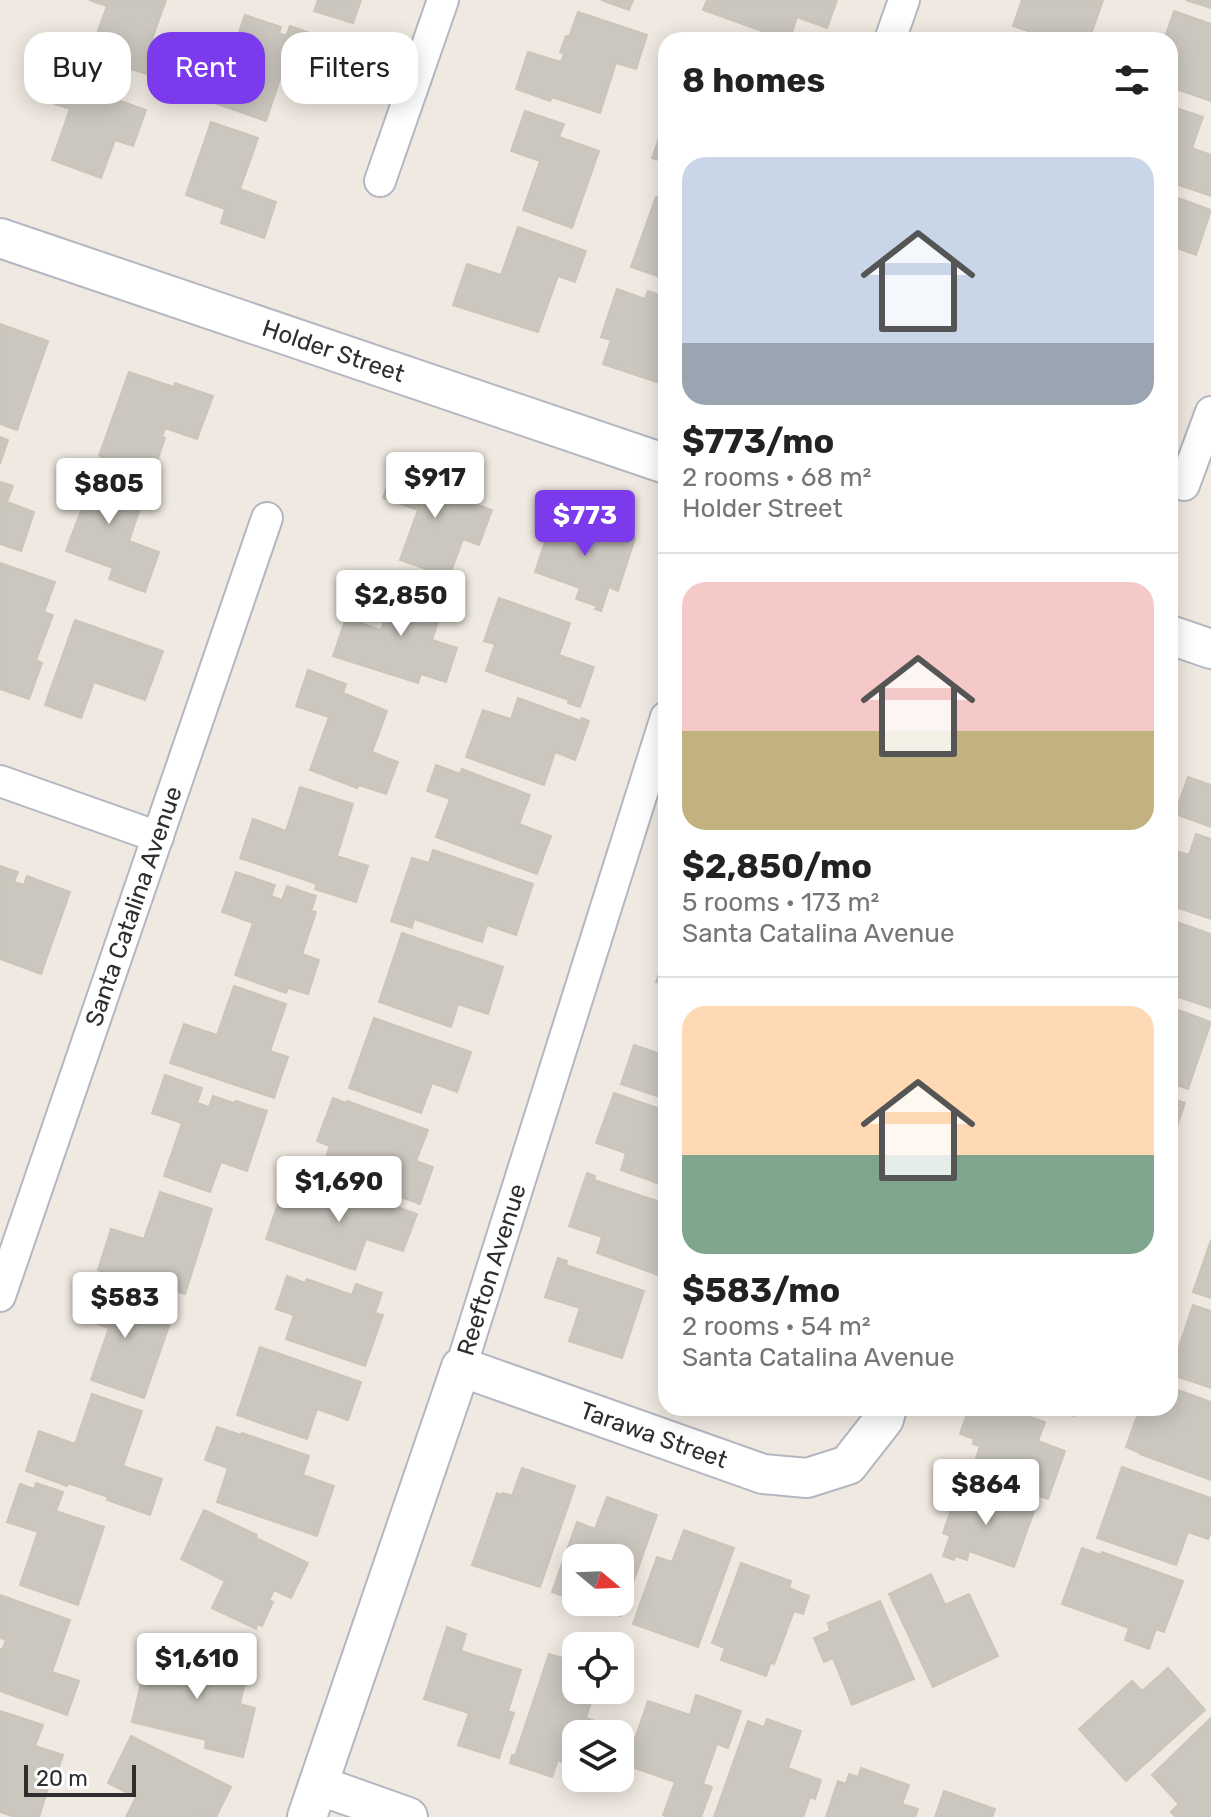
<!DOCTYPE html>
<html lang="en">
<head>
<meta charset="utf-8">
<style>
  body { margin:0; font-family:Rubik,sans-serif; background:#f6f6f6; color:#222; height:100vh; display:flex; flex-direction:column; font-size:30px; white-space:nowrap }
  * { box-sizing:border-box; margin:0 }
  p { font-size:26px; color:#767676 }
  .icon { flex:none; width:44px; height:44px; fill:none; stroke:currentColor; stroke-width:2; stroke-linecap:round; stroke-linejoin:round }
  .map { position:relative; flex:1; overflow:hidden }
  .sheet { position:absolute; left:658px; top:32px; width:520px; height:1384px; display:flex; flex-direction:column; background:#fff; border-radius:24px; box-shadow:0 4px 20px #0003 }
  .sheet>* { flex:none }
  .guide { position:absolute; left:24px; top:32px; width:514px; height:72px; display:flex; gap:16px }
  .needle { width:52px; rotate:109deg }
  .buttons { position:absolute; left:562px; top:1544px; display:grid; gap:16px }
  .buttons a { display:grid; place-items:center; width:72px; height:72px; border-radius:16px; background:#fff; box-shadow:0 4px 20px #0003; font-size:40px }
  .scale { position:absolute; left:24px; bottom:20px; width:112px; box-sizing:border-box; padding-left:8px; border:4px solid #2e2e2e; border-top:0; font-size:22px; line-height:28px; white-space:nowrap; color:#2e2e2e; -webkit-text-stroke:6px #fff; paint-order:stroke }
  .price { position:absolute; translate:-50% -68px; padding:0 18px; border-radius:8px; background:#fff; color:#222; font-size:26px; line-height:52px; filter:drop-shadow(0 2px 4px #0008) }
  .price::after { content:''; position:absolute; left:50%; top:48px; width:24px; height:18px; margin-left:-12px; background:inherit; clip-path:polygon(0 0,100% 0,50% 100%) }
  .price.selected { background:#7c3aed; color:#fff }
  ul { padding:0; list-style:none }
  li { display:grid; align-content:center; gap:16px; height:424px; padding:0 24px }
  li+li { border-top:2px solid #e0e0e0 }
  li span { display:grid; place-items:center; height:248px; border-radius:24px; color:#555 }
  li>.icon { margin-inline-start:auto }
  span .icon { width:144px; height:144px; fill:#fffc; stroke-width:1 }
  li b { font-size:34px }
  h2 { display:flex; justify-content:space-between; align-items:center; height:96px; padding:0 24px; font-size:34px }
  .pill { padding:0 28px; border-radius:24px; background:#fff; box-shadow:0 4px 20px #0003; font-size:28px; line-height:72px }
  .pill.selected { background:#7c3aed; color:#fff }
  .map>svg:first-child { display:block }
  .building { fill:#cbc7bf; stroke:#cbc5ba; stroke-width:2 }
  .lines { fill:none; stroke-linecap:round; stroke-linejoin:round }
  .minor-casing { stroke:#b4b7c1; stroke-width:34 }
  .tertiary-casing { stroke:#b4b7c1; stroke-width:42 }
  .minor { stroke:#fff; stroke-width:30 }
  .tertiary { stroke:#fff; stroke-width:38 }
  .labels { text-anchor:middle; stroke-width:6; stroke-linejoin:round; paint-order:stroke }
  .street-label { font-size:24px; fill:#2e2e2e; stroke:#fff }
</style>
</head>
<body>
<div class="map">
<svg width="1211" height="1817" viewBox="0 0 1211 1817">
  <rect width="100%" height="100%" fill="#efe9e1"/>
  <path class="building" d="M89 0H166L146 56 180 68 174 83 89 55 107 6Z
    M318 0H361L353 23 314 11Z
    M601 0H633L629 10Z
    M707 0H837L827 28 797 17 792 33 784 30 782 38 703 10Z
    M1022 0H1103L1089 40H1054L1013 26Z
    M1186 0H1211V8Z
    M1174 11 1211 24V101L1170 87V40H1164Z
    M578 12 647 35 636 69 616 63 600 113 552 97 550 101 516 89 528 52 561 62 564 54 560 52 566 36 569 37Z
    M245 15 281 27 279 33 286 36 290 26 336 42 319 89 281 76 266 121 214 103Z
    M53 64 91 78 87 89 146 110 133 146 115 140 101 178 52 160 70 109 40 99Z
    M1170 106 1203 117 1192 148 1211 155V196L1170 182Z
    M525 111 564 124 559 137 599 151 572 228 523 210 540 161 511 151Z
    M211 122 258 138 240 189 276 202 264 238 221 223 225 209 186 195Z
    M664 124 666 125V162L652 158Z
    M1170 195 1211 210 1196 255 1177 248 1170 268Z
    M656 197 666 200V279L631 267Z
    M518 227 586 251 575 282 558 276 538 332 453 305 467 264 501 275Z
    M617 289 645 299 648 291 666 297V385L603 364 611 340 601 337Z
    M0 324 48 341 17 430 0 424Z
    M129 372 174 387 175 383 213 396 197 439 165 428 162 437 165 438 155 467 152 466 149 474 99 456Z
    M0 437 8 440 0 464Z
    M396 461 438 476 434 489 492 510 479 545 463 539 449 577 400 560 418 510 383 498Z
    M73 467 93 474 94 470 142 487 140 495 144 497 129 541 159 552 145 592 109 579 113 568 66 551 82 508 62 501Z
    M0 482 13 486 7 502 34 512 21 551 0 544Z
    M555 513 625 536 626 535 635 538 618 591 609 587 601 611 595 609 597 606 576 599 580 588 535 572Z
    M0 563 55 582 44 612 53 615 36 660 42 663 29 699 0 689Z
    M398 580 446 597 432 640 457 648 446 682 421 674 418 683 333 656 346 618 381 630Z
    M499 598 570 623 559 655 594 667 580 707 568 703 569 700 486 671 495 644 484 641Z
    M75 620 163 651 145 700 94 682 81 718 45 705Z
    M308 670 346 684 343 693 387 711 372 752 398 762 386 794 359 785 357 788 310 770 329 717 296 706Z
    M518 698 581 721 582 718 589 721 575 760 555 752 544 785 466 757 483 710 511 719Z
    M436 765 460 774 462 769 530 795 519 824 551 836 537 874 436 837 450 799 427 791Z
    M1188 777 1211 785V827L1175 814Z
    M300 787 353 804 337 856 368 866 356 902 315 889 317 884 240 858 253 819 286 831Z
    M1196 834 1211 839V919L1170 905V849L1189 855Z
    M433 850 533 884 516 935 487 925 482 942 414 919 412 928 391 921 412 858 429 863Z
    M0 866 18 872 14 882 24 885 27 876 70 892 41 974 0 959Z
    M236 872 275 885 271 896 282 900 287 886 316 896 311 911 316 912 302 954 319 960 308 994 288 988 286 993 235 975 253 923 222 912Z
    M1171 920 1211 934V1008L1170 994Z
    M402 933 503 967 488 1014 458 1004 451 1027 379 1002Z
    M666 953V985L656 982Z
    M234 986 286 1004 270 1051 288 1057 274 1098 170 1063 184 1024 217 1035Z
    M1170 1007 1211 1022 1188 1089 1170 1083Z
    M374 1018 471 1052 457 1092 432 1083 421 1113 349 1088Z
    M634 1045 666 1056V1099L621 1084Z
    M165 1075 202 1088 197 1103 209 1107 213 1096 234 1103 236 1101 267 1111 247 1171 221 1162 210 1192 164 1176 182 1123 152 1113Z
    M614 1093 666 1111V1186L621 1170 626 1153 596 1143Z
    M333 1098 346 1103 347 1101 428 1130 416 1161 433 1167 420 1204 322 1169 330 1146 317 1141Z
    M1170 1098 1185 1103 1170 1146Z
    M587 1173 595 1176 594 1180 666 1204V1261L661 1276 597 1253 602 1237 569 1226Z
    M314 1177 417 1214 403 1251 366 1239 355 1270 266 1239 280 1198 294 1203 295 1199 305 1202Z
    M160 1192 212 1209 185 1294 138 1278 137 1283 98 1270 111 1229 144 1239Z
    M1211 1240V1298L1193 1292Z
    M558 1258 567 1261 566 1265 644 1291 622 1358 569 1341 580 1308 545 1297Z
    M287 1276 305 1283 307 1279 352 1295 356 1284 382 1293 375 1313 383 1315 365 1366 286 1339 294 1315 276 1309Z
    M95 1281 131 1294 127 1304 171 1320 144 1398 91 1380 109 1328 82 1318Z
    M1193 1305 1211 1311V1388L1170 1374Z
    M260 1347 361 1382 348 1420 317 1409 307 1439 237 1415Z
    M1170 1387 1211 1402V1480L1140 1454V1453L1126 1447 1140 1408H1170Z
    M92 1394 142 1411 123 1466 162 1479 150 1515 107 1500 108 1497 68 1483 67 1486 26 1471 39 1431 75 1444Z
    M969 1408H1004L1045 1422 1038 1441 1065 1451 1048 1499 971 1473 980 1446 973 1444 974 1439 960 1434Z
    M1052 1408H1076L1074 1416Z
    M217 1427 241 1435 242 1433 309 1456 303 1475 334 1486 317 1536 217 1502 228 1468 205 1460Z
    M1122 1467 1211 1498V1531L1208 1539 1188 1532 1176 1565 1097 1538Z
    M522 1468 575 1486 540 1587 472 1565 497 1493 502 1495 503 1493 512 1496Z
    M36 1483 63 1492 56 1511 104 1527 78 1605 20 1585 38 1532 7 1522 20 1484 34 1489Z
    M960 1485 1034 1511 1014 1567 969 1551 967 1560 955 1556 954 1560 943 1556 950 1536 943 1533Z
    M607 1497 657 1515 621 1616 582 1602H620V1558H576V1600L552 1592 577 1522 595 1529Z
    M204 1510 257 1535 256 1538 308 1563 291 1598 274 1590 269 1600 273 1602 262 1626 257 1624 256 1629 212 1608 225 1581 181 1559Z
    M684 1530 734 1548 698 1647 633 1624 657 1557 672 1562Z
    M1082 1548 1101 1555 1102 1552 1183 1581 1164 1632 1156 1629 1149 1649 1125 1640 1129 1628 1062 1604Z
    M741 1563 791 1581 789 1588 809 1596 803 1614 794 1611 774 1664 771 1662 766 1676 721 1660 725 1648 712 1643Z
    M931 1574 945 1605 969 1594 998 1656 933 1687 889 1594Z
    M0 1595 70 1620 52 1672 79 1681 67 1715 0 1691V1649L2 1650 6 1640 0 1638Z
    M880 1601 914 1679 852 1705 833 1658 824 1662 814 1638 830 1631 828 1623Z
    M447 1627 466 1634 461 1651 521 1670 508 1711 514 1713 499 1758 458 1745 469 1713 424 1699Z
    M201 1652 249 1663 240 1704 255 1708 243 1757 205 1748 206 1740 132 1722 144 1670 148 1671 152 1654 199 1665Z
    M549 1654 576 1662V1690H595L586 1718 613 1727 611 1734H576V1770L567 1767 568 1764 558 1760 552 1777 510 1763 512 1755 515 1756Z
    M1168 1668 1205 1710 1126 1781 1079 1729 1132 1681 1142 1691Z
    M696 1695 741 1711 728 1748 717 1744 703 1784 712 1787 701 1817H670L663 1815 675 1782 626 1765 648 1701 690 1715Z
    M0 1711 43 1725 35 1746 63 1755 53 1783 50 1782 39 1817H15L0 1812Z
    M1211 1718V1817H1176L1171 1812 1179 1804 1152 1775Z
    M767 1719 801 1731 788 1768 821 1780 815 1799 810 1797 803 1817H714L748 1721 764 1727Z
    M131 1736 231 1787 216 1817H202L198 1815 197 1817H126L136 1797 108 1783Z
    M861 1768 909 1785 902 1804 918 1809 915 1817H826L838 1781 846 1784 849 1774 858 1777Z
    M944 1791 995 1809 992 1817H935Z"/>
  <g class="lines">
    <g class="minor-casing">
      <g id="minor">
        <path d="M890 40 904 0"/>
        <path d="M380 181 443 0"/>
        <path d="M1184 485 1211 412"/>
        <path d="M0 781 158 837"/>
        <path id="s1" d="M0 1296 267 518"/>
        <path id="s2" d="M461 1367 666 717"/>
      </g>
    </g>
    <g class="tertiary-casing">
      <g id="tertiary">
        <path id="s3" d="M0 238 666 464"/>
        <path d="M1170 635 1211 649"/>
        <path d="M318 1785 408 1817"/>
        <path id="s4" d="M307 1817 461 1367 763 1474 807 1478 848 1465 884 1419 887 1408"/>
      </g>
    </g>
    <use href="#minor" class="minor"/>
    <use href="#tertiary" class="tertiary"/>
  </g>
  <g class="labels">
    <g class="street-label">
      <text dy="8" stroke="none"><textPath href="#s3" startOffset="352">Holder Street</textPath></text>
      <text dy="8" stroke="none"><textPath href="#s1" startOffset="412">Santa Catalina Avenue</textPath></text>
      <text dy="8" stroke="none"><textPath href="#s2" startOffset="102">Reefton Avenue</textPath></text>
      <text dy="8" stroke="none"><textPath href="#s4" startOffset="680">Tarawa Street</textPath></text>
    </g>
  </g>
</svg>
<div class="buttons">
<a><svg class="needle" viewBox="-14 -14 28 28"><path d="M0-13l5 13h-10z" fill="#e53935"/><path d="M0 13l5-13h-10z" fill="#767676"/></svg></a>
<a><svg class="icon" aria-label="locate" viewBox="0 0 24 24"><circle cx="12" cy="12" r="6"/><path d="M12 2v4M12 18v4M2 12h4M18 12h4"/></svg></a>
<a><svg class="icon" aria-label="layers" viewBox="0 0 24 24"><path d="M12 4l9 5-9 5-9-5zM3 14l9 5 9-5"/></svg></a>
</div>
<div class="scale">20 m</div>
<b class="price" style="left:435px;top:520px">$917</b>
<b class="price" style="left:109px;top:526px">$805</b>
<b class="price selected" style="left:585px;top:558px">$773</b>
<b class="price" style="left:401px;top:638px">$2,850</b>
<b class="price" style="left:339px;top:1224px">$1,690</b>
<b class="price" style="left:125px;top:1340px">$583</b>
<b class="price" style="left:986px;top:1527px">$864</b>
<b class="price" style="left:197px;top:1701px">$1,610</b>
<div class="guide">
<a class="pill">Buy</a>
<a class="pill selected">Rent</a>
<a class="pill">Filters</a>
</div>
<section class="sheet">
<h2>8 homes<svg class="icon" aria-label="filters" viewBox="0 0 24 24"><path d="M4 7h16M4 17h16"/><circle cx="9" cy="7" r="2"/><circle cx="15" cy="17" r="2"/></svg></h2>
<ul>
<li><span style="background:linear-gradient(#c9d6e8 75%,#9aa5b1 0)"><svg class="icon" aria-label="home" viewBox="0 0 24 24"><path d="M3 11l9-7 9 7M6 9v11h12V9"/></svg></span><div><b>$773/mo</b><p>2 rooms · 68 m²</p><p>Holder Street</p></div></li>
<li><span style="background:linear-gradient(#f6c9c9 60%,#c2b280 0)"><svg class="icon" aria-label="home" viewBox="0 0 24 24"><path d="M3 11l9-7 9 7M6 9v11h12V9"/></svg></span><div><b>$2,850/mo</b><p>5 rooms · 173 m²</p><p>Santa Catalina Avenue</p></div></li>
<li><span style="background:linear-gradient(#ffd9b3 60%,#7fa58c 0)"><svg class="icon" aria-label="home" viewBox="0 0 24 24"><path d="M3 11l9-7 9 7M6 9v11h12V9"/></svg></span><div><b>$583/mo</b><p>2 rooms · 54 m²</p><p>Santa Catalina Avenue</p></div></li>
</ul>
</section>
</div>
</body>
</html>
